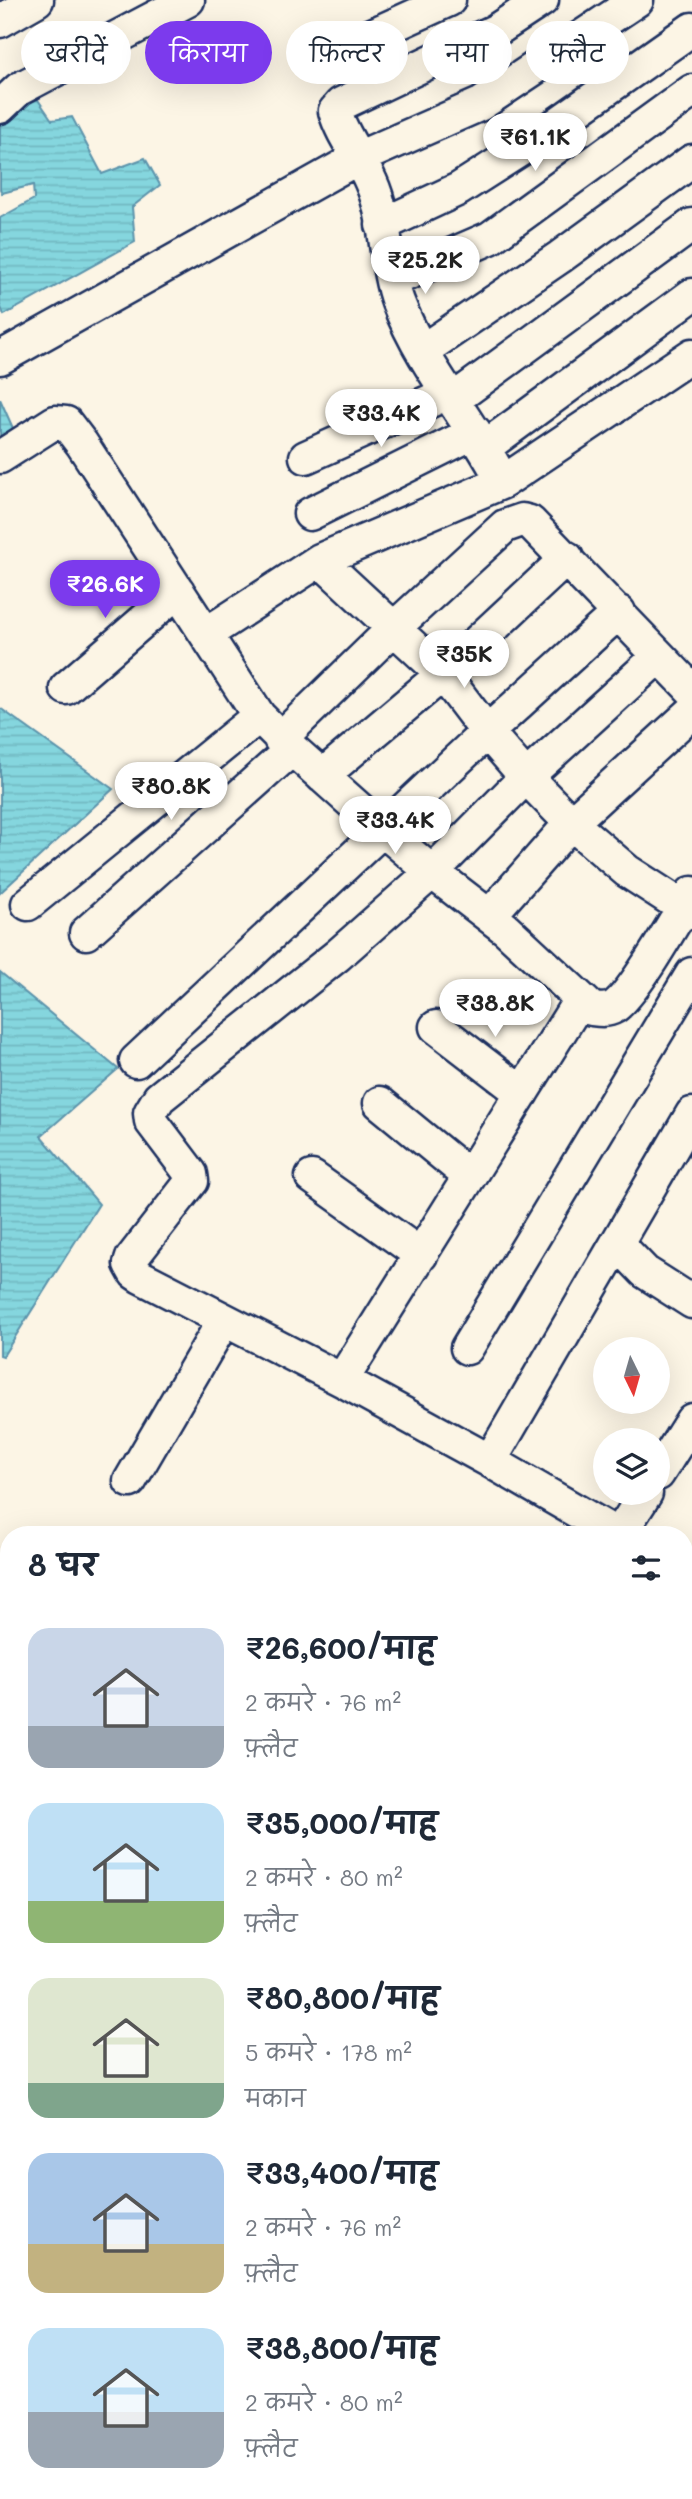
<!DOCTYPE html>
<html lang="hi">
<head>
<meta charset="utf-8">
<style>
  body { margin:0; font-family:Mali,"Playpen Sans Deva",sans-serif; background:#f2f2f3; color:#1f2937; height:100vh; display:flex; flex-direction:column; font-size:26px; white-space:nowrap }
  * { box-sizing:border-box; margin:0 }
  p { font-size:23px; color:#747a83 }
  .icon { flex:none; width:38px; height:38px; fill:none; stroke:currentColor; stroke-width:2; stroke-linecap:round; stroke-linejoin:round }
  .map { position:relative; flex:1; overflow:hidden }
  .details { position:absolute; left:0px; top:1526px; width:693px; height:973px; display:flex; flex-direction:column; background:#fff; border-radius:28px 28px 0 0; box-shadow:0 7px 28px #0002 }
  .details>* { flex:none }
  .top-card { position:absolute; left:21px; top:21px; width:651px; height:63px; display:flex; gap:14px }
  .needle { width:46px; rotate:175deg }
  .tools { position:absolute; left:593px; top:1337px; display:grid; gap:14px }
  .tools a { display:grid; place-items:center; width:77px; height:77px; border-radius:50%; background:#fff; box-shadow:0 7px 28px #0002; font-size:35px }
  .price { position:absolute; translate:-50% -60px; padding:0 16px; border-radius:24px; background:#fff; color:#222; font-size:23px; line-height:46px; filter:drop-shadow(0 2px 4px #0008) }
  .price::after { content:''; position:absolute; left:50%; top:42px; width:21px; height:16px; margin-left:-10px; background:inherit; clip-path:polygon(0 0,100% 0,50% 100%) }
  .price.current { background:#7c3aed; color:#fff }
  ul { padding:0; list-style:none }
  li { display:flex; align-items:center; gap:21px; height:175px; padding:0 28px }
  li span { display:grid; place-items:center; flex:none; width:196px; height:140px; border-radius:21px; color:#555 }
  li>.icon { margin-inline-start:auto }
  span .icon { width:84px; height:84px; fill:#fffc; stroke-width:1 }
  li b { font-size:30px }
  h2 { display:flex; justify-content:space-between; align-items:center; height:84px; padding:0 28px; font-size:30px }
  .tag { padding:0 24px; border-radius:32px; background:#fff; box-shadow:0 7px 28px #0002; font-size:24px; line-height:63px }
  .tag.current { background:#7c3aed; color:#fff }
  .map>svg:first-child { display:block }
  .water { fill:url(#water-rules); stroke:#5b93ab; stroke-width:2 }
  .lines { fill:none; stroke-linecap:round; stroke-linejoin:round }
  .minor-casing { stroke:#1b2f5e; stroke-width:37 }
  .highway-casing { stroke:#1b2f5e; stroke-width:44 }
  .minor { stroke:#fcf5e5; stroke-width:32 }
  .highway { stroke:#fcf5e5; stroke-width:38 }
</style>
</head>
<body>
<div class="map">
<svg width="692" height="2499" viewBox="0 0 692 2499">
  <defs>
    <pattern id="water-rules" width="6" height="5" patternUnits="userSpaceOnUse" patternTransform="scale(1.75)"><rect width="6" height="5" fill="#85d6de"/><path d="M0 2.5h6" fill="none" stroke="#72b8c1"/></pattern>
  </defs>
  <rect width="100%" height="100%" fill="#fcf5e5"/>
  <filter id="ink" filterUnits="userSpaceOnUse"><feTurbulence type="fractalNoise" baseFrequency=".0143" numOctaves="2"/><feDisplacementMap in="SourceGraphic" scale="14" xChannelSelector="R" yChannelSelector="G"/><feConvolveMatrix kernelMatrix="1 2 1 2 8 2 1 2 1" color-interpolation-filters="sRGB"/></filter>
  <g filter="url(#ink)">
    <path class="water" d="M34 94 52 120 72 117 102 174 145 158 160 185 132 207 135 242 4 315 0 305V218L34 199 33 185 2 193 0 189V110Z
      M0 399 16 435 0 448Z
      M0 708 113 789 0 893Z
      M0 972 118 1069 41 1136 99 1204 3 1356 0 1355Z"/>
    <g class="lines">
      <g class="minor-casing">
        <path id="minor" d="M0 21 37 0
          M315 61 449 0
          M0 107 19 89 188 0
          M382 225 459 189 523 148 692 29
          M393 280 490 238 692 91
          M422 351 560 257 692 161
          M0 358 358 158 481 104 637 0
          M453 400 692 225
          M485 447 692 295
          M0 457 55 422 66 423 82 444 259 716 292 749 384 831 432 872 506 929 592 1009C600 1010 607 1011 614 1007 635 993 676 918 692 893
          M306 457 448 393
          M503 482C471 420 423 367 398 302 384 264 388 219 371 182 361 158 342 136 335 111L341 104 495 31 542 0
          M310 514 475 432
          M320 560 443 674 487 732 526 777 571 823 627 871 692 913
          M206 634 320 560 503 482 692 355
          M66 688 178 591
          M280 739 393 629 505 526 522 520 530 522 692 690
          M322 776 443 674 567 558
          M28 904 259 716
          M490 915 571 823 692 712
          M86 933 292 749
          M436 1027 522 1093
          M136 1061 487 732 619 612
          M380 1103 469 1176
          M312 1177 421 1255
          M617 1243 645 1272 692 1302
          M467 1348 692 974
          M342 1380 580 1000
          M490 1461 692 1114
          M658 1474 692 1420
          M130 1481 224 1320
          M618 1535 490 1461 342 1380 141 1277 135 1273 130 1264 132 1258 192 1181 191 1174 151 1121 150 1113 159 1098 338 955 432 872 526 777 659 656
          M619 1535 646 1493
          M684 1573 692 1578
          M684 1743 692 1726
          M0 2013 9 2017
          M0 2147 7 2175
          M0 2257 9 2261
          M684 2272 692 2274
          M176 2490 191 2499
          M394 2490 408 2499
          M496 2490 511 2499"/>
      </g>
      <g class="highway-casing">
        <path id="highway" d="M684 2024 692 2019
          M0 2461 9 2455"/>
      </g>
      <use href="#minor" class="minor"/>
      <use href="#highway" class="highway"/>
    </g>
  </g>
</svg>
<div class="tools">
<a><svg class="needle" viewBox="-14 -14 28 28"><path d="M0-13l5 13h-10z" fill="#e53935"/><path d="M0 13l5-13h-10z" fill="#747a83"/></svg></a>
<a><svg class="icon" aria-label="layers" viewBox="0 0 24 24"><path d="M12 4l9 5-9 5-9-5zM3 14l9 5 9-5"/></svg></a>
</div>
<b class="price" style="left:535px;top:173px">₹61.1K</b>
<b class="price" style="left:425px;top:296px">₹25.2K</b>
<b class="price" style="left:381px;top:449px">₹33.4K</b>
<b class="price current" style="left:105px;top:620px">₹26.6K</b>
<b class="price" style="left:464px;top:690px">₹35K</b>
<b class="price" style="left:171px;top:822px">₹80.8K</b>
<b class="price" style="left:395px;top:856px">₹33.4K</b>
<b class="price" style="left:495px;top:1039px">₹38.8K</b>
<div class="top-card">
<a class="tag">खरीदें</a>
<a class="tag current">किराया</a>
<a class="tag">फ़िल्टर</a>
<a class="tag">नया</a>
<a class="tag">फ़्लैट</a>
</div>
<section class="details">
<h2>8 घर<svg class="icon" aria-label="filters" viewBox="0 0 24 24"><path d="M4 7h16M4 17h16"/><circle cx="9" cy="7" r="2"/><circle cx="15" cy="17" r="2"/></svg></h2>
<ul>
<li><span style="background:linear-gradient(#c9d6e8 70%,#9aa5b1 0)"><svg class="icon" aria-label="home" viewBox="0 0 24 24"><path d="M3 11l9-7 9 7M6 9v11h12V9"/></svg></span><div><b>₹26,600/माह</b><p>2 कमरे · 76 m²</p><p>फ़्लैट</p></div></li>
<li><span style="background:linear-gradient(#bfe0f5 70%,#8fb573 0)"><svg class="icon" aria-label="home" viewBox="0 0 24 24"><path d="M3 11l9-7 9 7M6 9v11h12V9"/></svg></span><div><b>₹35,000/माह</b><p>2 कमरे · 80 m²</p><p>फ़्लैट</p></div></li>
<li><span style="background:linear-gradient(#dfe7d0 75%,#7fa58c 0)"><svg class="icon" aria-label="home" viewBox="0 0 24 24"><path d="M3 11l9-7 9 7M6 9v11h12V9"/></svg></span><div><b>₹80,800/माह</b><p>5 कमरे · 178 m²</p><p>मकान</p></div></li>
<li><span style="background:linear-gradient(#a9c7e8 65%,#c2b280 0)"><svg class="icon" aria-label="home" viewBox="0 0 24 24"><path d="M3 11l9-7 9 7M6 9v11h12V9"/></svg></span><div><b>₹33,400/माह</b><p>2 कमरे · 76 m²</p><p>फ़्लैट</p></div></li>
<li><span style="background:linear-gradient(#bfe0f5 60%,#9aa5b1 0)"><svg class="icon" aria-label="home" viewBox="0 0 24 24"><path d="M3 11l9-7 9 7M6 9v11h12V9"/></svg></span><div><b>₹38,800/माह</b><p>2 कमरे · 80 m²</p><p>फ़्लैट</p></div></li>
</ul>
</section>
</div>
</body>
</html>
